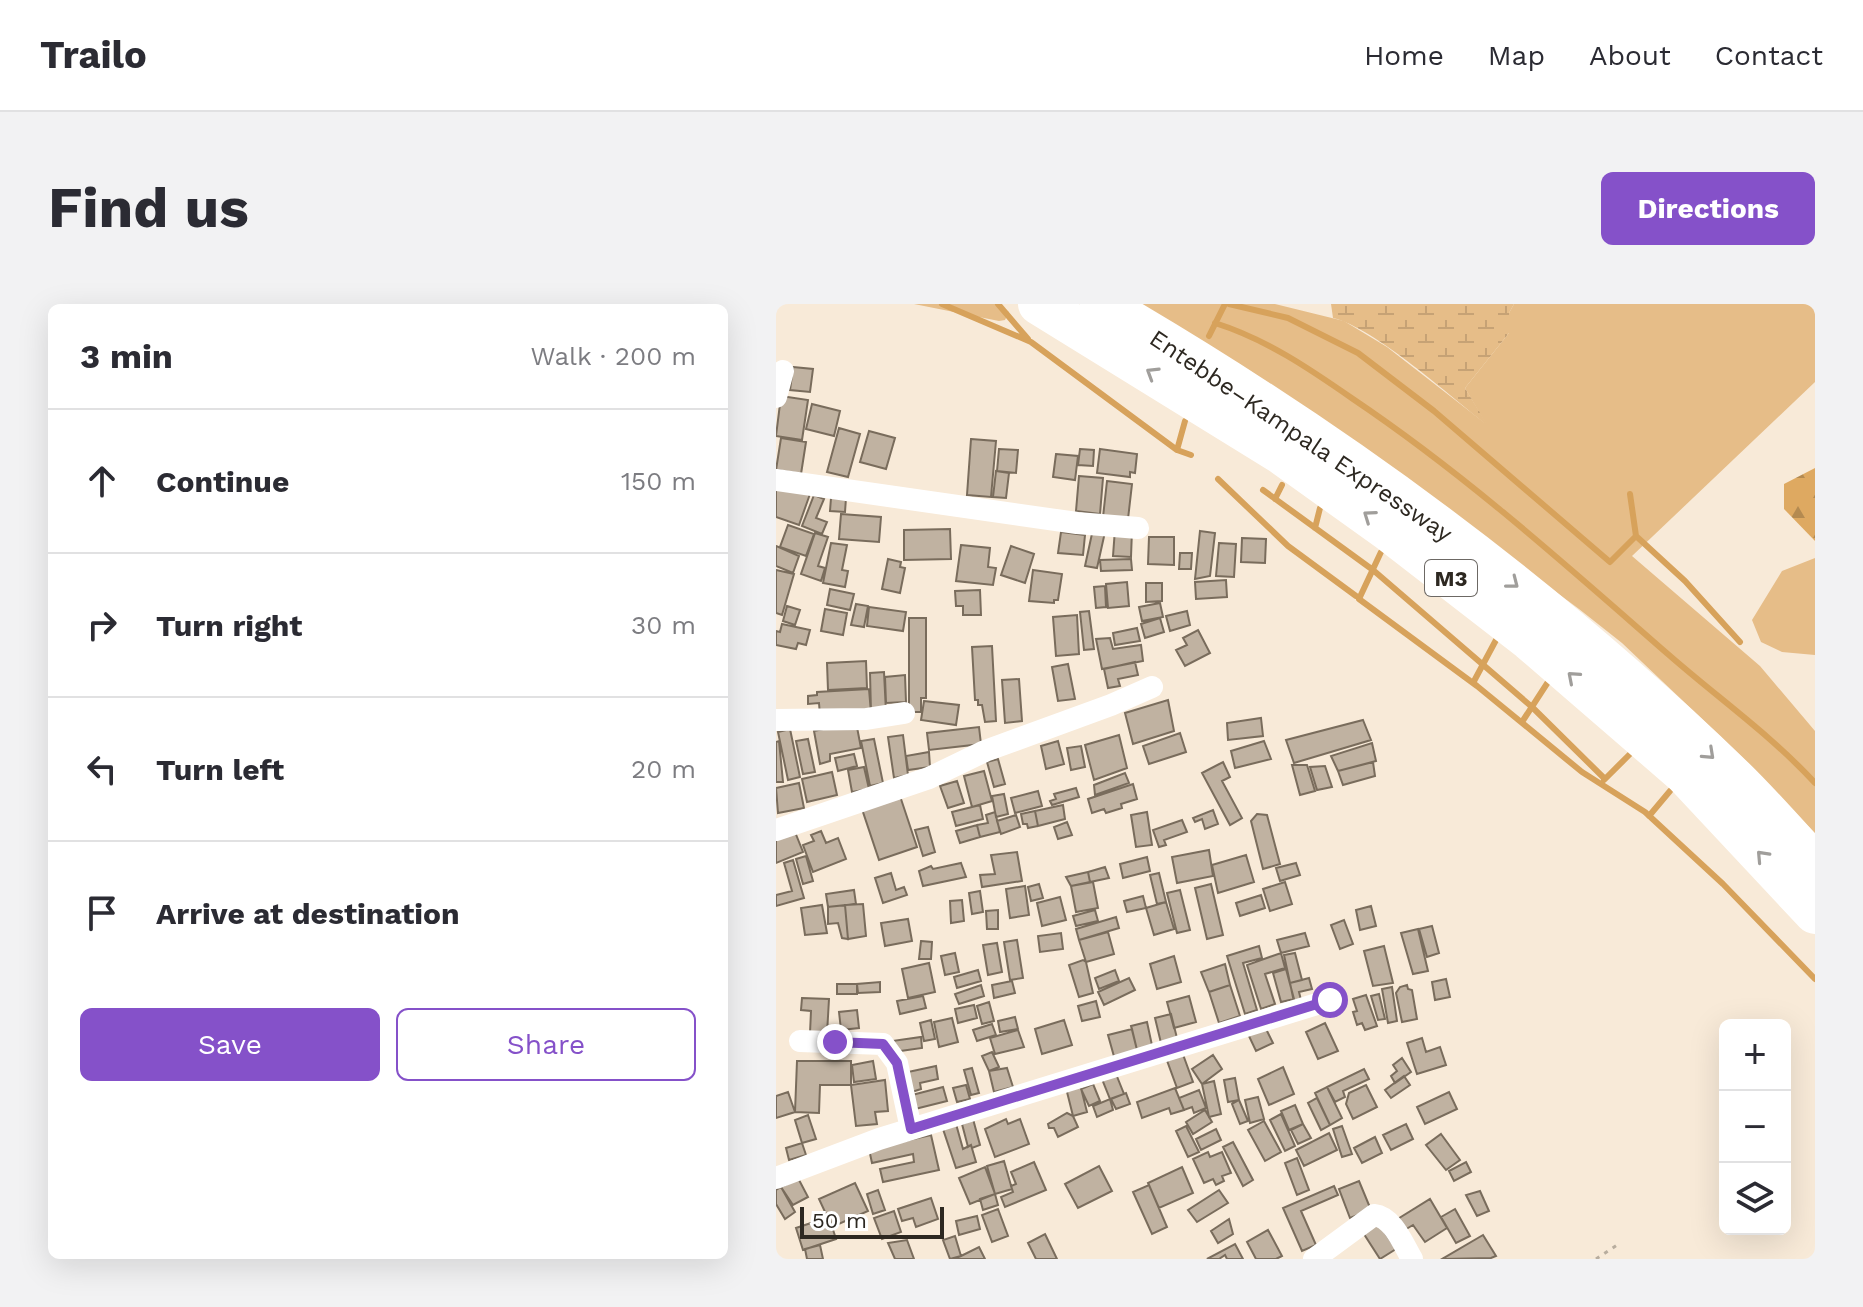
<!DOCTYPE html>
<meta charset="utf-8">
<style>
body{margin:0;font-family:"Work Sans",sans-serif;background:#f2f2f3;color:#2b2b33}
.controls{position:absolute;right:24px;bottom:24px;display:grid;overflow:hidden;border-radius:12px;box-shadow:0 8px 32px #0002}
.controls button{width:72px;height:72px;display:grid;place-items:center;padding:0;border:0;border-bottom:2px solid #e1e1e2;background:#fff;color:#2b2b33;font:40px sans-serif}
.scale{position:absolute;left:24px;bottom:20px;width:144px;box-sizing:border-box;padding-left:8px;border:4px solid #2d2821;border-top:0;font-size:22px;line-height:28px;white-space:nowrap;color:#2d2821;-webkit-text-stroke:6px #fff;paint-order:stroke}
.stop{position:absolute;width:24px;height:24px;margin:-18px;border:6px solid #8551c9;border-radius:50%;background:#fff}
.stop.end{background:#8551c9;border-color:#fff;box-shadow:0 2px 8px #0008}
.list{margin:0;padding:0;list-style:none}
h2{display:flex;justify-content:space-between;align-items:center;height:104px;margin:0;padding:0 32px;font-size:34px}
h2 small{font-size:26px;font-weight:400;color:#7c7c81}
.list li{display:grid;grid-template-columns:52px 1fr auto;gap:24px;align-items:center;box-sizing:border-box;height:144px;padding:0 32px;border-top:2px solid #e1e1e2}
.list b{display:block;font-size:30px;white-space:nowrap}
.list em{font-size:26px;font-style:normal;color:#7c7c81}
.actions{display:flex;gap:16px;padding:24px 32px}
.actions a{flex:1;padding:18px 0;border:2px solid #8551c9;border-radius:12px;text-align:center;font-size:28px;color:#8551c9}
.actions .main{background:#8551c9;color:#fff}
.icon{flex:none;width:44px;height:44px;fill:none;stroke:currentColor;stroke-width:2;stroke-linecap:round;stroke-linejoin:round}
.map{position:relative;flex:none;width:1039px;height:955px;overflow:hidden;border-radius:12px}
header{display:flex;align-items:center;gap:48px;box-sizing:border-box;height:112px;padding:0 40px;background:#fff;border-bottom:2px solid #e1e1e2}
header strong{font-size:38px}
nav{display:flex;gap:44px;margin-inline-start:auto;font-size:28px}
.intro{display:flex;align-items:center;justify-content:space-between;box-sizing:border-box;height:192px;padding:0 48px}
h1{margin:0;font-size:56px}
.button{padding:20px 36px;border-radius:12px;background:#8551c9;color:#fff;font-size:28px;font-weight:700}
main{display:flex;gap:48px;padding:0 48px}
aside{flex:1;background:#fff;border-radius:12px;box-shadow:0 8px 32px #0002}
.map>svg:first-child{display:block}
</style>
<header>
<strong>Trailo</strong>
<nav><a>Home</a><a>Map</a><a>About</a><a>Contact</a></nav>
</header>
<div class="intro"><h1>Find us</h1><a class="button">Directions</a></div>
<main>
<aside>
<h2>3 min<small>Walk · 200 m</small></h2>
<ul class="list">
<li><svg class="icon" aria-label="ahead" viewBox="0 0 24 24"><path d="M12 20V5M6 11l6-6 6 6"/></svg><div><b>Continue</b></div><em>150 m</em></li>
<li><svg class="icon" aria-label="right" viewBox="0 0 24 24"><path d="M7 20v-9h11M14 6l5 5-5 5"/></svg><div><b>Turn right</b></div><em>30 m</em></li>
<li><svg class="icon" aria-label="left" viewBox="0 0 24 24"><path d="M17 20v-9H6M10 6l-5 5 5 5"/></svg><div><b>Turn left</b></div><em>20 m</em></li>
<li><svg class="icon" aria-label="arrive" viewBox="0 0 24 24"><path d="M6 21V4h12l-3 4 3 4H6"/></svg><div><b>Arrive at destination</b></div></li>
</ul>
<div class="actions"><a class="main">Save</a><a>Share</a></div>
</aside>
<div class="map">
<svg width="1039" height="955" viewBox="0 0 1039 955">
<defs>
<pattern id="forest-firs" width="22" height="20" patternUnits="userSpaceOnUse" patternTransform="scale(2)"><rect width="22" height="20" fill="#dea961"/><path d="M5 1l3.5 6h-7zM16 11l3.5 6h-7z" fill="#b48a50"/></pattern>
<pattern id="wetland-marsh" width="20" height="14" patternUnits="userSpaceOnUse" patternTransform="scale(2)"><rect width="20" height="14" fill="#e6bd88"/><path d="M1 5h8M5 5V1M11 12h8M15 12V8" fill="none" stroke="#c6a275"/></pattern>
</defs>
<rect width="100%" height="100%" fill="#f8ead8"/>
<!-- grass -->
<path fill="#e6bd88" d="M138,0h83l12,8 -4,8 -6,1z
M361,0h138l69,17 43,26 99,77 -21,-36 44,-55v-20l5,-9h301v78l-183,174 128,110 55,65v102l-73,-76 -120,-114 -43,-34 -143,-105z
M1039,254v97l-33,-3 -21,-10 -9,-22 30,-49z"/>
<!-- forest -->
<path fill="url(#forest-firs)" d="M1039,164v73l-31,-32v-25z"/>
<!-- wetland -->
<path fill="url(#wetland-marsh)" d="M555,0h183l-5,9v20l-44,55 23,38c-37,-29 -113,-98 -155,-108z"/>
<g fill="none" stroke-linecap="round" stroke-linejoin="round">
<!-- stream -->
<path stroke="#d7a25b" stroke-width="6" d="M166,0l89,38 146,108 14,5
M222,0l30,35
M453,0l59,14 70,35 76,58 176,151 26,-26
M439,19c51,16 95,46 138,76 113,76 214,167 316,256 49,43 102,80 146,128
M433,32l16,-32
M401,146l8,-29
M442,175l70,67 68,50
M487,186l110,80 159,137 73,72
M854,190l6,42 49,45 55,61
M499,195l7,-14
M539,224l5,-20
M605,248l-22,47 118,87 105,86 63,40 78,72 92,95
M697,379l23,-43
M746,418l26,-40
M828,476l26,-26
M873,512l21,-25"/>
</g>
<!-- building -->
<path fill="#c0b2a1" stroke="#796c5c" stroke-width="2" d="M17,63l20,2 -3,23 -20,-2z
M5,92l27,4 -6,40 -26,-4z
M36,100l28,7 -6,25 -28,-7z
M63,124l21,6 -12,43 -21,-5z
M93,127l26,7 -9,31 -26,-7z
M5,134l25,4 -5,32 -25,-4z
M195,135l25,2 -5,56 -24,-2z
M223,145l19,1 -2,23 -19,-2z
M304,145l14,1 -1,16 -15,-1z
M324,145l37,5 -2,19 -5,-1v5l-33,-4z
M280,150l22,2 -3,24 -22,-3z
M220,167l13,2 -3,25 -13,-1z
M303,172l24,2 -3,36 -24,-3z
M331,177l25,3 -4,35 -25,-2z
M0,179l34,11 -11,31 -23,-8z
M38,191l10,4 -8,19 11,4 -5,12 -20,-8z
M55,194h15l-1,14 -15,-1z
M65,210l40,3 -2,25 -40,-3z
M12,221l26,9 -8,22 -26,-9z
M174,225l1,30 -47,1v-30z
M317,225l12,3 -8,36 -12,-2z
M339,225l17,1 -1,27 -18,-1z
M424,227l15,2 -5,43 -15,3z
M285,228l24,3 -2,20 -25,-2z
M39,229l13,4 -10,29 7,2 -4,13 -20,-7z
M373,233h25v28l-26,-1z
M466,234l24,1 -1,24 -24,-1z
M55,239l16,2 -5,25 6,1 -3,16 -22,-4z
M443,239l17,1 -2,33 -18,-1z
M185,241l29,3 -2,19 8,1 -3,17 -37,-4z
M0,242l23,10 -6,17 -17,-7z
M235,242l23,8 -9,29 -24,-8z
M404,249h12l-1,16h-12z
M112,255l13,3 -1,5 5,1 -5,25 -18,-4z
M355,255l1,11 -31,1 -1,-11z
M0,266l18,4 -12,41 -6,-2z
M257,266l29,4 -4,26h-4v3l-25,-2z
M450,276l1,17 -31,2 -1,-17z
M351,278l2,24 -21,2 -2,-24z
M370,279h16v18l-16,1z
M329,282l1,21 -10,1 -2,-21z
M54,285l24,5 -4,16 -23,-5z
M204,286l1,25h-18v-9h-7l-1,-15z
M384,299l3,14 -21,4 -3,-14z
M80,300l12,2 -4,21 -13,-2z
M11,302l13,4 -5,15 -12,-4z
M93,303l37,5 -3,19 -36,-5z
M49,305l22,4 -4,22 -22,-4z
M313,307l5,38 -10,1 -4,-38z
M411,307l3,14 -20,6 -4,-15z
M301,311l2,39 -23,2 -3,-39z
M133,314h17v80h-5v14h-12z
M384,314l4,14 -19,6 -4,-14z
M6,320l28,6 -4,15 -8,-2 -2,6 -20,-4v-14l4,1z
M361,324l3,13 -25,4 -2,-12z
M422,326l12,23 -25,13 -9,-16 11,-5 -4,-7z
M334,334l3,11 28,-4 2,16 -41,8 -6,-30z
M216,342l4,75 -11,1 -3,-17h-4v-5h-3l-3,-53z
M90,357l1,27 -39,2 -1,-27z
M359,358l3,13 -20,4 2,7 -12,2 -4,-19z
M292,360l7,35 -17,2 -6,-34z
M108,368l2,40h-15l-1,-39z
M129,371l1,27 -20,1 -1,-26z
M243,375l3,42 -17,2 -3,-43z
M93,385l2,24 -51,3 -1,-13 -11,1v-8l9,-1v-3z
M392,396l6,31 -41,13 -8,-31z
M148,397l35,4 -3,20 -35,-5z
M485,414l2,18 -35,4 -1,-17z
M587,416l8,20 -77,23 -8,-23z
M80,418l5,26 -31,6v7l-10,3 -6,-33z
M203,423l2,17 -52,6 -2,-17z
M14,425l10,48 -12,3 -10,-48z
M404,429l6,19 -37,12 -6,-18z
M127,431l5,40 -14,3 -6,-41z
M343,431l8,33 -33,12 -9,-35z
M32,435l7,33 -12,2 -7,-33z
M98,435l9,44 -13,3 -9,-45z
M3,437l4,41h-7v-40z
M282,437l6,23 -18,5 -5,-23z
M488,437l7,18 -36,9 -4,-17z
M596,439l4,18 -38,10 -7,-15z
M305,442l4,21 -14,3 -4,-22z
M153,448l1,15 -22,3 -2,-14z
M78,450l3,12 -19,5 -3,-13z
M222,455l7,25 -11,3 -7,-25z
M447,458l7,15 -8,4 20,37 -12,7 -28,-52z
M597,458l2,14 -32,9 -5,-14z
M516,461h15l8,26 -15,4z
M549,462l7,21 -15,3 -7,-23z
M88,463l5,22 -17,3 -4,-22z
M208,467l8,30 -20,6 -8,-31z
M56,468l5,23 -30,7 -5,-23z
M349,469l4,10 -34,12 -1,-10z
M181,477l7,22 -16,5 -8,-22z
M23,479l5,25 -26,5 -2,-25z
M357,480l4,15 -16,5 1,4 -16,5 -2,-4 -12,4 -4,-14z
M300,484l3,9 -27,8 -2,-4 6,-2 -2,-5z
M262,487l4,15 -27,7 -4,-15z
M228,490l4,20 -12,3 -4,-21z
M124,492l17,51 -38,13 -17,-51z
M204,501l3,14 -27,7 -4,-14z
M287,501l2,14 -27,7 -3,-15z
M437,506l5,14 -13,5 -3,-10 -7,3 -2,-4z
M259,507l3,15 -10,2 -1,-4h-4l-2,-10z
M219,508l5,20 -20,5 -3,-12 11,-2 -2,-8z
M371,508l5,33 -16,2 -5,-32z
M481,510l10,1 13,49 -17,5 -12,-48z
M240,511l4,12 -19,7 -4,-13z
M406,516l5,12 -23,8 2,5 -7,2 -6,-17z
M291,518l5,13 -14,4 -4,-12z
M201,521l3,12 -20,6 -4,-12z
M17,523l10,25 -27,11v-29z
M152,523l7,25 -12,4 -8,-26z
M45,527l5,12 12,-5 8,21 -33,13 -10,-27 11,-4 -3,-6z
M433,546l4,26 -36,7 -5,-26z
M241,548l5,29 -40,6 -2,-12 15,-1 -4,-19z
M470,551l8,27 -36,11 -6,-28z
M30,552l7,25 -10,3 -7,-25z
M371,553l3,14 -27,7 -3,-14z
M17,556l11,38 -28,8v-11l16,-4 -8,-28z
M185,559l5,14 -43,9 -4,-15 12,-5 2,3z
M520,559l4,12 -20,6 -4,-13z
M329,563l4,11 -19,4 -2,-10z
M312,568l2,10 -19,4 -5,-9z
M115,569l5,17 8,-3 3,8 -24,8 -8,-25z
M383,569l7,29 -9,2 -7,-29z
M317,578l5,26 -22,4 -5,-26z
M509,578l7,22 -22,7 -7,-22z
M263,580l4,14 -12,3 -3,-14z
M435,580l12,51 -16,4 -12,-51z
M249,582l4,29 -19,3 -4,-29z
M78,586l2,14 -28,3 -2,-13z
M404,586l10,40 -13,3 -10,-40z
M204,587l3,21 -11,2 -3,-21z
M485,591l4,13 -25,8 -4,-13z
M367,592l3,12 -19,4 -3,-11z
M284,593l6,23 -24,6 -5,-23z
M186,596l2,21 -13,2 -1,-22z
M390,598l8,27 -20,6 -8,-27z
M87,600l3,32 -18,3 -3,-34z
M46,601l5,28 -22,2 -4,-27z
M69,601l3,34 -6,-1 -4,-15 -10,1v-17z
M595,602l5,20 -16,4 -4,-20z
M222,606v19h-11l-1,-18z
M319,606l3,11 -22,5 -3,-10z
M340,613l3,11 -40,12 -3,-11z
M132,615l4,22 -27,5 -4,-23z
M568,616l9,24 -13,5 -9,-24z
M656,622l7,27 -12,4 -8,-28z
M642,625l10,42 -15,3 -12,-41z
M332,628l6,22 -28,8 -7,-22z
M285,629l2,16 -23,3 -2,-16z
M529,629l4,13 -28,7 -4,-13z
M241,636l6,38 -13,2 -6,-38z
M145,637l11,1 -1,17h-12z
M221,639l5,29 -14,3 -5,-30z
M483,642l3,12 -19,5 14,47 -12,4 -18,-58z
M608,642l9,37 -20,3 -9,-35z
M179,649l4,19 -14,3 -4,-19z
M505,649l4,15 -20,6 10,30 -14,5 -14,-44z
M519,649l7,27 -12,3 -6,-28z
M398,652l7,26 -24,7 -7,-25z
M307,656l3,2 7,31 -14,4 -10,-32z
M153,659l6,29 -27,6 -6,-29z
M449,660l5,21 -21,7 -8,-20z
M510,665l8,30 -13,3 -8,-29z
M202,666l3,11 -24,7 -3,-11z
M339,666l4,11 -20,8 -4,-11z
M353,674l6,12 -31,15 -6,-13z
M533,674l3,11 -13,3 2,8 -7,2 -4,-19z
M670,675l4,18 -15,3 -3,-18z
M236,677l3,12 -21,5 -2,-13z
M104,678v10l-22,1 -1,-9z
M61,680h20v10h-20z
M205,681l3,11 -25,8 -4,-10z
M454,681l10,31 -21,7 -10,-31z
M631,681l1,4 4,1 5,29 -15,3 -6,-29 4,-6z
M616,683l5,34 -9,2 -6,-34z
M603,690l6,25 -7,1 -7,-24z
M590,691l11,31 -12,4 -3,-7 -5,2 -4,-13 4,-1 -4,-12z
M147,692l3,12 -26,6 -3,-13z
M413,692l7,26 -22,6 -7,-26z
M26,694l27,1 -2,35 -17,-1 1,-22 -10,-1z
M320,697l4,16 -18,4 -4,-15z
M213,698l5,19 -12,3 -5,-18z
M198,701l3,13 -19,5 -3,-14z
M81,706l2,18 -18,2 -2,-18z
M395,710l6,24 -16,5 -6,-25z
M239,713l3,12 -18,3 -2,-11z
M176,714l6,24 -19,5 -5,-25z
M155,716l4,19 -11,2 -4,-18z
M288,716l8,25 -30,9 -7,-25z
M371,718l6,28 -15,4 -7,-28z
M549,719l13,28 -20,8 -12,-27z
M216,720l4,11 -19,6 -4,-11z
M489,723l8,16 -17,8 -8,-17z
M356,725l6,25 -23,6 -7,-25z
M242,726l6,17 -29,7 -5,-16z
M145,733l1,11 -29,4 -1,-11z
M646,734l4,14 14,-5 6,18 -29,9 -10,-31z
M405,745l12,33 -16,6 -12,-33z
M216,748l7,15 -10,4 -7,-15z
M437,751l9,14 -20,15 -10,-15z
M626,754l9,14 -16,11 -4,-7 6,-5 -4,-6z
M21,757h54v24h-31l-1,28 -24,-1z
M97,757l3,18 -22,3 -2,-17z
M160,762l2,13 -18,4 1,6 -9,3 -4,-20z
M507,763l11,27 -25,11 -11,-26z
M196,764l7,25 -8,2 -7,-25z
M231,764l6,19 -19,5 -5,-21z
M588,765l5,10 -26,12 2,6 -10,5 -8,-15z
M340,770l8,20 -14,5 -8,-20z
M628,772l6,9 -19,13 -6,-8z
M459,774l4,22 -11,2 -4,-22z
M109,776l3,31 -13,1 2,12 -21,2 -5,-41z
M438,777l7,33 -12,3 -7,-33z
M304,780l7,28 -14,4 -7,-28z
M317,780l7,17 -11,5 -8,-17z
M190,781l4,14 -13,3 -4,-14z
M590,781l11,22 -24,12 -7,-15 3,-11z
M167,783l4,14 -32,8 -3,-14z
M551,783l15,31 -12,7 -15,-32z
M399,784l9,22 -13,4 -2,-6 -27,10 -5,-16z
M423,786l7,18 -12,5 -2,-6 -8,3 -5,-12z
M12,788l7,20 -19,6v-22z
M673,788l8,17 -32,15 -8,-17z
M350,789l4,11 -14,5 -5,-10z
M482,793l6,22 -14,4 -5,-23z
M541,794l13,27 -9,5 -13,-27z
M334,795l3,11 -16,7 -4,-11z
M463,796l9,21 -8,3 -8,-20z
M519,801l8,19 -14,6 -8,-19z
M429,806l7,12 -19,12 -7,-12z
M291,809l6,3 5,11 -20,10 -4,-9h-5l-1,-4z
M505,810l14,32 -10,5 -15,-31z
M32,811l8,24 -14,4 -7,-23z
M197,815l7,26 -8,3 -1,-3 -3,2 -6,-23z
M230,815l2,5 12,-5 9,25 -34,13 -10,-28z
M488,817l17,31 -16,9 -17,-31z
M180,820l7,25 8,-4 5,17 -20,6 -13,-39z
M527,820l8,14 -13,6 -7,-14z
M630,820l7,15 -22,11 -8,-15z
M410,822l13,26 -11,5 -12,-26z
M566,822l10,28 -10,3 -9,-28z
M440,825l5,11 -20,10 -5,-11z
M553,829l8,17 -33,16 -8,-16z
M665,830l19,26 -14,10 -20,-25z
M155,831l8,35 -56,12 -3,-13 34,-7 -1,-8 -41,9 -3,-14z
M599,833l7,16 -20,10 -8,-15z
M457,838l20,38 -10,6 -20,-39z
M26,839l4,12 -17,5 -3,-12z
M432,848l2,5 12,-5 9,21 -9,3 2,5 -8,4 -3,-6 -9,4 -11,-24z
M521,854l12,32 -12,5 -12,-32z
M228,857l8,28 -17,5 -8,-28z
M258,858l12,28 -41,17 -4,-10 12,-5 -2,-6 5,-2 -5,-12z
M690,858l5,10 -17,9 -5,-10z
M323,862l13,25 -34,17 -13,-24z
M209,863l10,27 -25,10 -11,-26z
M406,863l11,26 -34,15 -11,-25z
M22,874l10,19 -15,8 -12,-18z
M583,877l12,29 -21,8 -11,-29z
M79,879l13,28 -36,16 -13,-28z
M373,881l18,42 -15,7 -19,-42z
M558,882l4,9 -37,16 15,34 -14,6 -19,-43z
M5,883l14,25 -10,7 -9,-15v-14z
M102,886l7,20 -12,4 -6,-20z
M443,886l9,13 -31,19 -9,-12z
M704,887l9,20 -12,5 -11,-21z
M219,890l3,11 -15,5 -3,-11z
M155,894l7,21 -22,8 -3,-9 -11,3 -4,-12z
M654,895l17,29 -22,14 -12,-17 -10,6 -7,-11z
M222,905l10,27 -16,6 -10,-27z
M679,905l15,27 -14,7 -15,-26z
M118,907l7,21 -19,7 -8,-21z
M201,912l3,13 -21,6 -3,-14z
M53,913l7,22 -33,11 -7,-22z
M453,915l4,15 -15,9 -7,-12z
M601,917l19,28 -16,10 -18,-28z
M492,926l14,26 -6,3h-20l-9,-17z
M269,930l12,25h-21l-8,-16z
M707,931l13,21 -5,2 -49,1z
M179,932l6,20 -11,3 -7,-19z
M131,936l7,19h-19l-7,-16z
M459,940l8,15h-16l-2,-4 -6,4h-12z
M44,941l3,14h-16l-2,-10z
M203,943l6,12h-32l8,-3z"/>
<g fill="none" stroke-linecap="round" stroke-linejoin="round">
<!-- path -->
<path stroke="#b8ad9e" stroke-width="3" stroke-dasharray="4 6" stroke-linecap="butt" d="M820,955l21,-14"/>
<!-- street -->
<path stroke="#fff" stroke-width="22" d="M0,93l7,-26
M0,176l301,43 61,5
M0,416l90,-1 38,-6
M0,526l153,-52 56,-27 126,-46 41,-18
M24,737l83,3 14,19 14,66
M0,874l103,-39 451,-139
M538,955l60,-44c19,2 29,29 38,44"/>
<!-- highway -->
<path stroke="#fff" stroke-width="42" d="M263,0l243,150 106,76 142,110 154,133 131,140
M325,0c228,132 442,289 631,472 29,28 56,59 83,89"/>
</g>
<!-- one-way arrows -->
<defs><path id="oneway-chevron" d="M-2-3.5L2.5 0L-2 3.5" fill="none" stroke-width="1.6" stroke-linecap="round" stroke-linejoin="round" transform="scale(2)"/></defs>
<g stroke="#a09e9b">
<use href="#oneway-chevron" transform="translate(376 69) rotate(-148)"/>
<use href="#oneway-chevron" transform="translate(593 212) rotate(-145)"/>
<use href="#oneway-chevron" transform="translate(737 279) rotate(38)"/>
<use href="#oneway-chevron" transform="translate(797 373) rotate(-139)"/>
<use href="#oneway-chevron" transform="translate(933 450) rotate(43)"/>
<use href="#oneway-chevron" transform="translate(986 552) rotate(-133)"/>
</g>
<g fill="none" stroke-linecap="round" stroke-linejoin="round">
<!-- route -->
<path stroke="#8551c9" stroke-width="10" d="M59,738l48,2 14,19 14,66 419,-129"/>
</g>
<g text-anchor="middle" stroke-width="6" stroke-linejoin="round" paint-order="stroke">
<!-- shield labels -->
<rect fill="#fff" stroke="#6c6864" stroke-width="2" x="649" y="256" width="52" height="36" rx="6"/>
<g font-size="22" font-weight="bold" fill="#2d2821">
<text x="675" y="282">M3</text>
</g>
<!-- street labels -->
<g font-size="24" fill="#2d2821" stroke="#fff">
<text transform="translate(525 132) rotate(34)" y="8">Entebbe–Kampala Expressway</text>
</g>
</g>
</svg>
<div class="controls">
<button>+</button>
<button>−</button>
<button><svg class="icon" aria-label="layers" viewBox="0 0 24 24"><path d="M12 4l9 5-9 5-9-5zM3 14l9 5 9-5"/></svg></button>
</div>
<div class="scale">50 m</div>
<div class="stop" style="left:554px;top:696px"></div>
<div class="stop end" style="left:59px;top:738px"></div>
</div>
</main>
